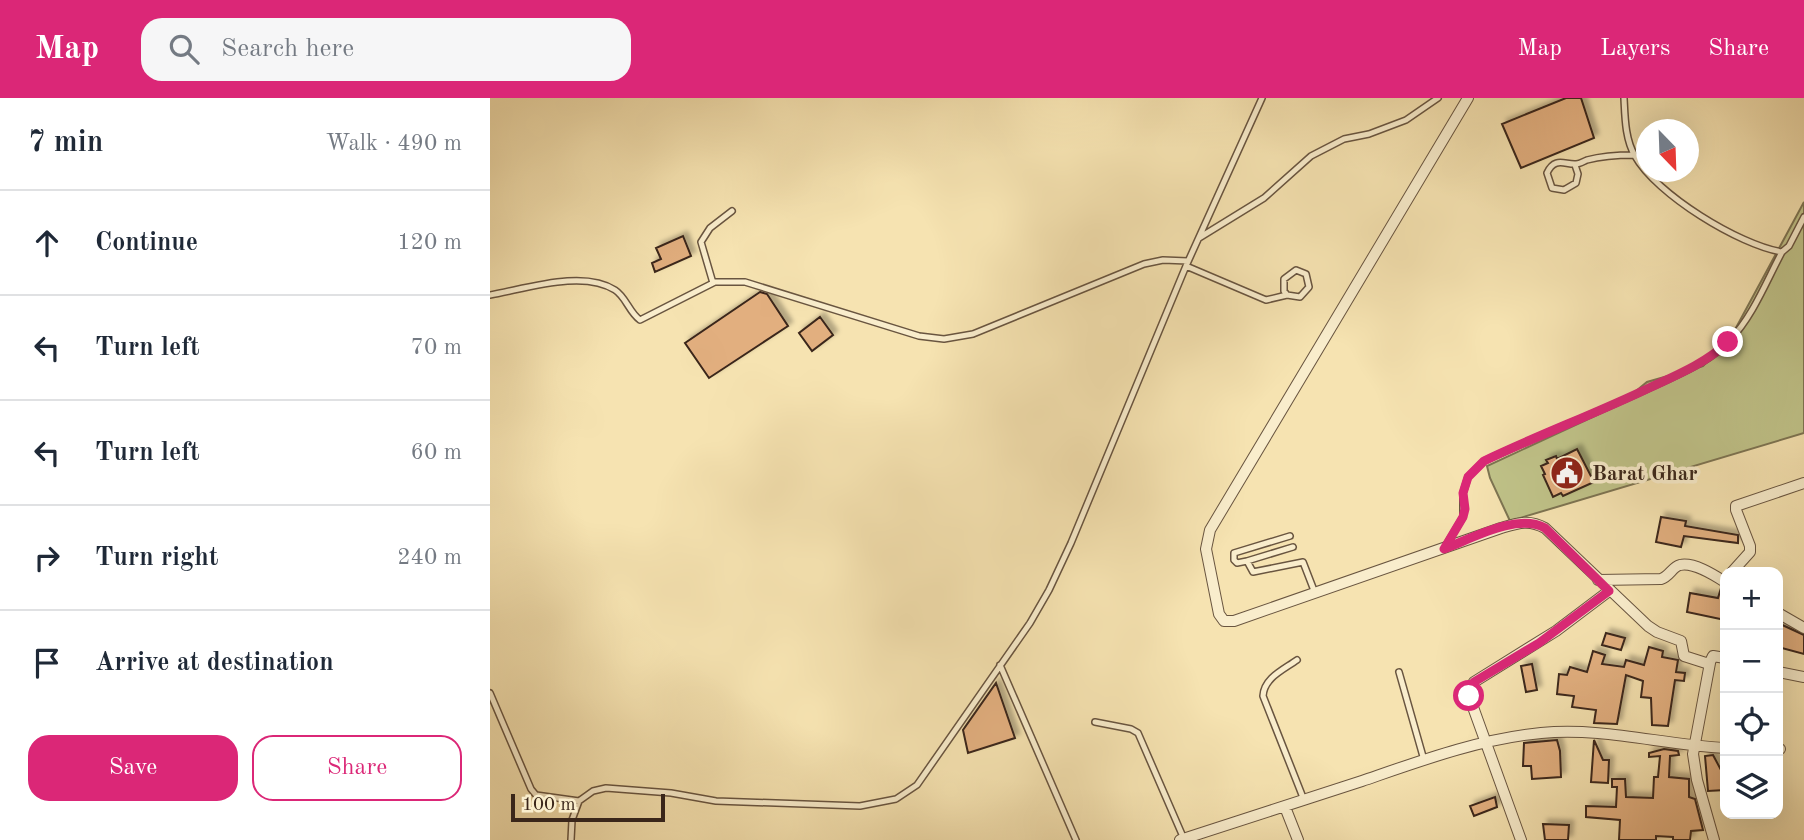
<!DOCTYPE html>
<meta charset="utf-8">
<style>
body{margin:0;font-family:"Old Standard TT",serif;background:#f6f6f7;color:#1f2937}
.controls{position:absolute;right:21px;bottom:21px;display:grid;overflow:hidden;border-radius:14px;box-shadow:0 7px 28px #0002}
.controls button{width:63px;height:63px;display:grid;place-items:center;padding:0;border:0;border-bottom:2px solid #e0e1e3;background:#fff;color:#1f2937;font:35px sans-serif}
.compass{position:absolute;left:1146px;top:21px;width:63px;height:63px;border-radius:50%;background:#fff;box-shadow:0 7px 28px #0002;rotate:157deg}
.scale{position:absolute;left:21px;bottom:18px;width:154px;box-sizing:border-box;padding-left:7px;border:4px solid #3a261a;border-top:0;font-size:19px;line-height:24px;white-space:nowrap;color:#3a261a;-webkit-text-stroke:5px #f9edcc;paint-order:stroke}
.stop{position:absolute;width:21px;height:21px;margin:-16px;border:5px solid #db2777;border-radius:50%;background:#fff}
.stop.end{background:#db2777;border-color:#fff;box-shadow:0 2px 7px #0008}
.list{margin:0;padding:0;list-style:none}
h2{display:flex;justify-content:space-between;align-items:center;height:91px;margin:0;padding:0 28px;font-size:30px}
h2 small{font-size:23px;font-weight:400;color:#747a83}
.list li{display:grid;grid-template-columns:46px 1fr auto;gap:21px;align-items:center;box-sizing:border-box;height:105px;padding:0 28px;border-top:2px solid #e0e1e3}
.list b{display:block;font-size:26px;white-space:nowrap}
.list em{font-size:23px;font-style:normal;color:#747a83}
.actions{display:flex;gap:14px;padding:21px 28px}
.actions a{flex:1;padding:16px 0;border:2px solid #db2777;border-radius:21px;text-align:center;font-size:24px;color:#db2777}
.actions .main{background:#db2777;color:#fff}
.icon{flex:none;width:38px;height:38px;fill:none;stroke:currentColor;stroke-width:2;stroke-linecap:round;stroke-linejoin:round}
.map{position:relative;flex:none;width:1314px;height:742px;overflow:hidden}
header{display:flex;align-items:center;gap:42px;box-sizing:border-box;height:98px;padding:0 35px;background:#db2777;color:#fff}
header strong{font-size:33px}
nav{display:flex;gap:38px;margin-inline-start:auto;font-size:24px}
.search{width:490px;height:63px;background:#f6f6f7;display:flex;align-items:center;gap:18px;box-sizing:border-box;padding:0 24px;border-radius:21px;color:#747a83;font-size:26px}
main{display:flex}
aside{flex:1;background:#fff}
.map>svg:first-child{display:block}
</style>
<header>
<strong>Map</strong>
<div class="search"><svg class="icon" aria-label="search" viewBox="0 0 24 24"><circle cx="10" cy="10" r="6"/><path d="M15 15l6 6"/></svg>Search here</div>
<nav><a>Map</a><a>Layers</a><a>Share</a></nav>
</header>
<main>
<aside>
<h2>7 min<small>Walk · 490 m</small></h2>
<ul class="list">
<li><svg class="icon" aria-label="ahead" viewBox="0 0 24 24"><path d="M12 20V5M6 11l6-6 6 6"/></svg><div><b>Continue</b></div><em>120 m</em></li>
<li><svg class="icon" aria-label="left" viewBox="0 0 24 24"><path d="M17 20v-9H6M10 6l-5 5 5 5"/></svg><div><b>Turn left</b></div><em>70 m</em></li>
<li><svg class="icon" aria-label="left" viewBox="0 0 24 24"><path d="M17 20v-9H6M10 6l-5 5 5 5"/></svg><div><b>Turn left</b></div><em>60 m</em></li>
<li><svg class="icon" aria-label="right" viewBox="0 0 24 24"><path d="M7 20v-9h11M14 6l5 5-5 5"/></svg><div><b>Turn right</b></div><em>240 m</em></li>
<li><svg class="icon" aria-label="arrive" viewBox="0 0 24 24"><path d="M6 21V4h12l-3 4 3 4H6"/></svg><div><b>Arrive at destination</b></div></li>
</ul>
<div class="actions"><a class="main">Save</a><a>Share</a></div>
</aside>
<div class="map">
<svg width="1314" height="742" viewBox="0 0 1314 742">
<defs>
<filter id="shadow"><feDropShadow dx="4.5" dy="-4.5" stdDeviation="2" flood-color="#0004"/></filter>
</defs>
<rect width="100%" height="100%" fill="#f6e3b1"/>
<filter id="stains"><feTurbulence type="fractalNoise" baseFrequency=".00286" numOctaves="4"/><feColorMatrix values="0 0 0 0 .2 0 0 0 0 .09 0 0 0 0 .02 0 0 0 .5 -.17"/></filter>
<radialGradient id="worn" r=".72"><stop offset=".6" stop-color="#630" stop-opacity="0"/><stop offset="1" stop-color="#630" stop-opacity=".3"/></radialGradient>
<!-- green -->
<path fill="#c0c389" stroke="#7d7452" stroke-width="2" d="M1314,104v231l-294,88 -20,-43 -3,-12 132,-61 28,-23 56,-16 28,-29z"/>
<!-- building -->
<path fill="#e2af7f" stroke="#3a261a" stroke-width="2" filter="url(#shadow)" d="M1076,0h15l13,40 -73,30 -19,-44z
M193,138l8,20 -36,16 -3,-9 9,-4 -5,-11z
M270,194l7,2 21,32 -79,52 -24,-35z
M330,219l13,18 -21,16 -13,-18z
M1087,351l17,33 -31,14 -2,-3 -8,4 -10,-22 2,-1 -4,-8 7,-3 -2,-3 10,-4 1,3z
M1171,419l25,4 -1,5 53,9v8l-54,-7 -3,11 -25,-5z
M1231,490l4,1v31l-38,-8 3,-19 28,5z
M1288,525l26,12v19l-26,-7z
M1116,535l19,5 -4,12 -19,-5z
M1159,549l14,4 -1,6 16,3 -2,12 9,1 -1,8 -9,-1 -7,46 -16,-1 -1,-27 -10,-1 2,-16 -17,-6 -9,49 -23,-1 2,-13 -24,-3 2,-11 -17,-2 2,-20 8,1 3,-8 17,5 6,-21 12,4 -3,9 22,3 2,-7 18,5z
M1042,566l5,26 -11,2 -5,-26z
M506,585l19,55 -47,15 -5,-23z
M1067,642l3,11 1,26 -29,2 -1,-13h-8l1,-23z
M1104,642l9,20h6l-1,23 -17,-1z
M1174,651l14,2 1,4 -9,1 -1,21 20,2v18l6,2 8,31 -12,1 -1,9h-17v-3l-17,-1v4h-37l1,-20 -34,-3v-11l30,1 1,-20h-5v-8h13l1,18 27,1 1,-21h4l2,-21 -11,1v-4z
M1223,657l8,15 4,-9v29l-17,1 -3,-35z
M1005,699l2,10 -23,9 -4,-10z
M1053,726l26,1 -1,15h-23z"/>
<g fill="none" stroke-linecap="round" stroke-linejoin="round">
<defs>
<path id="lane" d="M1134,0c1,19 1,41 11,58 21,38 104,89 147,96
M1085,67l3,9 -2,9 -12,7 -12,-2 -5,-15c8,-17 18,-8 29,-9 4,0 8,-3 11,-4 15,-4 32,-5 47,-5
M709,140l65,-40 47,-42 33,-17 25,-5 37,-14 32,-22
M696,168l80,34 21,-5 13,2 9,-10 -3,-13 -10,-4 -12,9v12l3,4
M223,185l-12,-41 9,-14 22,-17
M0,197c35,-6 93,-26 125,-5 11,7 14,22 25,30l75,-38h30l174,54 25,3 29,-5 171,-70 19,-4 25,1
M800,438l-56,17v7l3,3 10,-2 6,11 50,-10 12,31
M955,449l18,-30v-24l5,-16 16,-16c55,-26 113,-48 168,-74 27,-13 57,-24 78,-47 23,-24 36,-58 52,-88l7,-6 15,-29
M757,463l46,-14
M807,562c-14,10 -33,18 -34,36l41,104
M510,567l76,175
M909,574l25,88
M0,595l41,96 5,6 43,6
M605,624l36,7 7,4 46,106
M81,742l1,-20 7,-19 14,-10 13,-3 65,5 45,8 144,5 36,-7 21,-14 113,-162 19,-33 22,-47 115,-277 76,-168"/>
<path id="street" d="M978,0l-258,432 -4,19 13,65 5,7h10l267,-93c17,-5 28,-9 44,0l103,98 9,6 24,9 3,15 25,8 4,-8 12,2
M1242,474l18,-20v-6l-14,-36v-4l68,-23
M1108,482l63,-1c9,-3 11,-12 19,-14 14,-3 34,10 45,17
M1288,515l26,15
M1220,565l-17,91 4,26 17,60
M1288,574l26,5
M1288,651h2
M795,709l13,33
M690,742c61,-20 121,-39 182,-59 58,-20 117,-42 179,-48 63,-6 122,12 184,15
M1031,742l-52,-144 1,-8 4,-6 82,-51 53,-40"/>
</defs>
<!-- lane casing -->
<use href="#lane" stroke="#695540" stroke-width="8"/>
<!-- street casing -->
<use href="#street" stroke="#695540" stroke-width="12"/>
<!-- lane -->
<use href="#lane" stroke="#f9edcc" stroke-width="5"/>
<!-- street -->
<use href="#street" stroke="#f9edcc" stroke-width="10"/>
</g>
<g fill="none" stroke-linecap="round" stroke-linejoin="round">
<!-- route -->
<path stroke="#db2777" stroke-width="9" d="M979,598l1,-8 4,-6 65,-39 70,-52 -64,-63c-28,-15 -72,10 -101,21l19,-32 2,-8 -2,-16 5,-16 16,-16c54,-26 111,-47 165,-73 28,-13 57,-25 79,-46"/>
</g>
<!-- icons -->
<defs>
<symbol id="civic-disc" viewBox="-11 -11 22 22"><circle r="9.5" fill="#8f2418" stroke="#f9edcc"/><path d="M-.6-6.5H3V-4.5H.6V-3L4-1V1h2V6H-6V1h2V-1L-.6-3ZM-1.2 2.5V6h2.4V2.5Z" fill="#fff"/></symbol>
</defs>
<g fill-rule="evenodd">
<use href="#civic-disc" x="1058" y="356" width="38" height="38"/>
</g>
<g text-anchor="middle" stroke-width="7" stroke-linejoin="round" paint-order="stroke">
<!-- poi labels -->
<g font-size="21" font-weight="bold" fill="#3a261a" stroke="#f9edcc" text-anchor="start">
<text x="1102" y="382">Barat Ghar</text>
</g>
</g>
<rect width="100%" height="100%" filter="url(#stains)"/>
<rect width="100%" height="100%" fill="url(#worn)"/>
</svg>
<div class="controls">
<button>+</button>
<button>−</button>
<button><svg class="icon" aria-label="locate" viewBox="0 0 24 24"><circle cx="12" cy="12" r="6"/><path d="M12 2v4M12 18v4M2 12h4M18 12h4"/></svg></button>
<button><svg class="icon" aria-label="layers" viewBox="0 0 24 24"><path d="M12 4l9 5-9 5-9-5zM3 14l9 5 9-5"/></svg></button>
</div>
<svg class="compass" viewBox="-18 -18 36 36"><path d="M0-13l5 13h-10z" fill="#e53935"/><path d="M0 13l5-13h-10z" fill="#747a83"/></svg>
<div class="scale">100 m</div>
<div class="stop" style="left:979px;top:598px"></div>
<div class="stop end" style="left:1238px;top:244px"></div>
</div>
</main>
